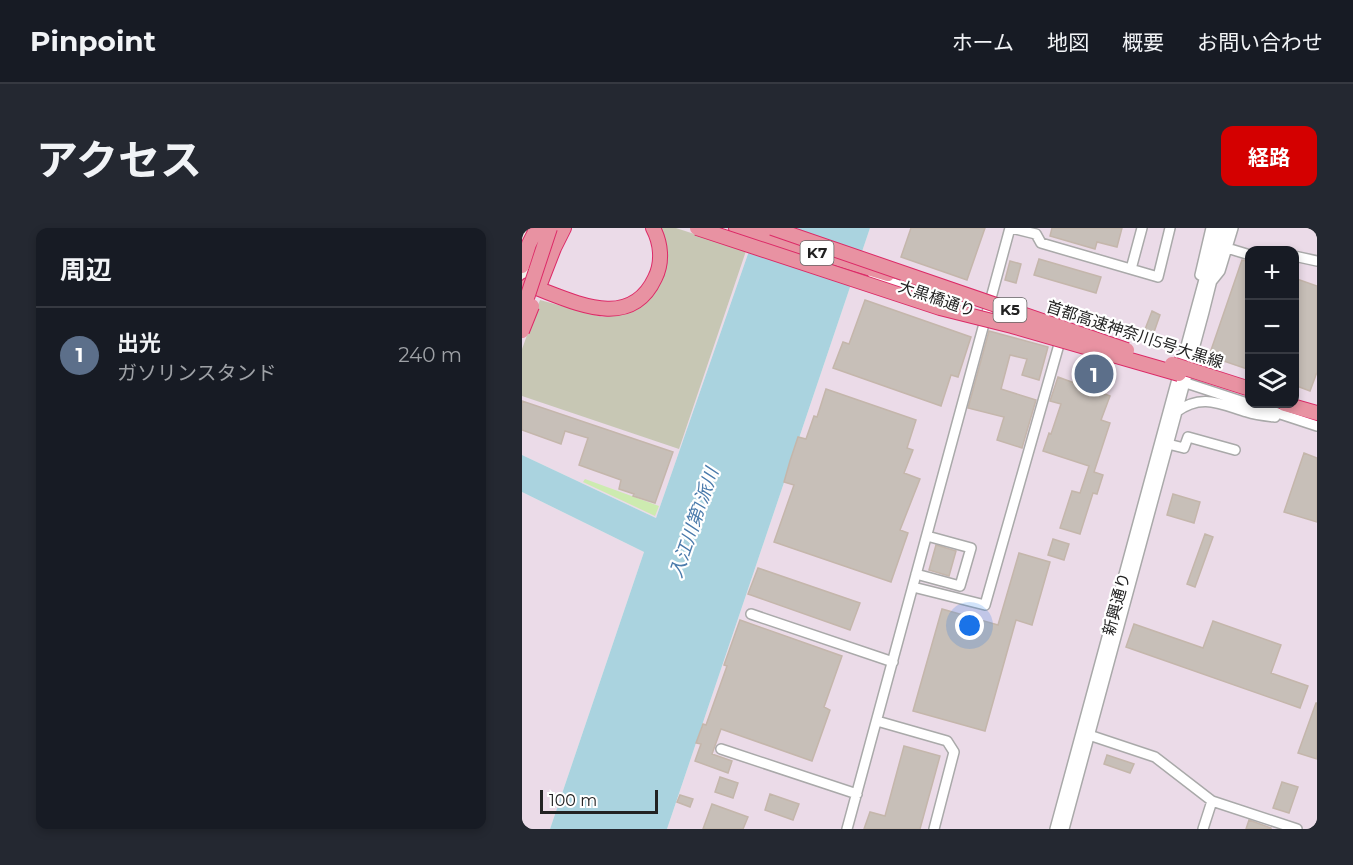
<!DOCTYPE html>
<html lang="ja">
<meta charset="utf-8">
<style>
body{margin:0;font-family:Montserrat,"Noto Sans JP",sans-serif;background:#242831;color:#f1f3f6}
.controls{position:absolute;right:18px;top:18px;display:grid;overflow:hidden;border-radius:12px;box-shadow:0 3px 9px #0003}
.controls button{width:54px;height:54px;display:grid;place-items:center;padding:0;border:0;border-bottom:2px solid #363941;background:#171b24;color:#f1f3f6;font:30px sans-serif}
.scale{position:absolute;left:18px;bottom:15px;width:118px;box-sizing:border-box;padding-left:6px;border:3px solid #222;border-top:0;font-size:16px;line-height:21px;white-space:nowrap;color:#222;-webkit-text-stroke:4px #fff;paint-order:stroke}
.you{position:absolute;left:448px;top:398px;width:21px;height:21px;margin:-15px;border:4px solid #fff;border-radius:50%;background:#1a73e8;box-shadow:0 0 0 9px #1a73e833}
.badge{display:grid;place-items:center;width:39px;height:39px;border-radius:50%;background:#d40000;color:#fff;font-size:20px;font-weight:700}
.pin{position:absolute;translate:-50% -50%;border:3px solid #fff;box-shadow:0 2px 6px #0006}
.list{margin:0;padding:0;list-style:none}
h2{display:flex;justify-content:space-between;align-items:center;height:78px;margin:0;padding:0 24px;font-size:26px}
h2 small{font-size:20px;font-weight:400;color:#9ea1a6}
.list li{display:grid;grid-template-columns:39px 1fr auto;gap:18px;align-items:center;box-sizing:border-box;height:96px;padding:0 24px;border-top:2px solid #363941}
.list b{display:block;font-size:22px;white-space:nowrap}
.list p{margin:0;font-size:20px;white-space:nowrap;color:#9ea1a6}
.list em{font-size:20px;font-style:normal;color:#9ea1a6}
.icon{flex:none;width:33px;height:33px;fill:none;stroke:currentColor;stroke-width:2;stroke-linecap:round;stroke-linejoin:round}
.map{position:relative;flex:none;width:795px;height:601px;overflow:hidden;border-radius:12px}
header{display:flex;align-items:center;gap:36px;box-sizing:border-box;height:84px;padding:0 30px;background:#171b24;border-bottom:2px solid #363941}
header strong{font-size:28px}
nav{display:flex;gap:33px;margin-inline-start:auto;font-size:21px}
.intro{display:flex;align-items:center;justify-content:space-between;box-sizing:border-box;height:144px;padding:0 36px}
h1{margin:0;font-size:42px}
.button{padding:15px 27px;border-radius:12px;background:#d40000;color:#fff;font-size:21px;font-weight:700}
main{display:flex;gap:36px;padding:0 36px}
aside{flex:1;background:#171b24;border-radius:12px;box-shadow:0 3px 9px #0003}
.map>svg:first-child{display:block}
</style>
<header>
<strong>Pinpoint</strong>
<nav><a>ホーム</a><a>地図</a><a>概要</a><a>お問い合わせ</a></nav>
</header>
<div class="intro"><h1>アクセス</h1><a class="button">経路</a></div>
<main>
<aside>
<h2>周辺<small></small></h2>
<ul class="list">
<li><span class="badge" style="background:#5c6f8a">1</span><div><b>出光</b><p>ガソリンスタンド</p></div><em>240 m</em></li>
</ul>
</aside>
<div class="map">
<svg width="795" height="601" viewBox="0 0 795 601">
<rect width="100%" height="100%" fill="#f2efe9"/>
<!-- industrial -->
<path fill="#ebdbe8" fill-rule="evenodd" d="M37,0h198l-101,290 -134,-63v-120z
M348,0h447v601h-650zM728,22h44v154h-44z
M0,264l122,60 -94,277h-28z"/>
<!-- construction -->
<path fill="#c7c7b4" d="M136,0h18l70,23 -67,198 -157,-53v-47l18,-49 62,17 19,-4 27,-16z"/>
<!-- grass -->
<path fill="#cdebb0" d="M63,251l74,27 -4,10 -72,-34z"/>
<!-- water -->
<path fill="#aad3df" d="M235,0h113l-203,601h-117l94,-277 -122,-60v-37l134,63z"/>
<!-- building -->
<path fill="#c7bfb8" stroke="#c4b6ab" stroke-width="1.5" d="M389,0h74l-18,52 -66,-23z
M530,0h70l-5,19 -20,-5 -2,7 -45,-13z
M517,31l62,18 -5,16 -62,-18z
M720,32l8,2v108l-41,-14z
M488,33l11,3 -5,19 -11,-3z
M772,50l23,8v86l-7,19 -16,-6z
M343,72l106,37 -13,40 -7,-2 -10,31 -108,-38 10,-26 6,2z
M630,83l8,4 -7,20 -9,-3z
M467,103l59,16 -9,33 -17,-5 5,-16 -17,-4 -9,34 35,11 -14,48 -25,-8 7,-23 -36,-9z
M536,149l52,19 -9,24 9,3 -16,49 9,3 -6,19 -4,-1 -13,41 -20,-6 12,-37 8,2 9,-27 -46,-15 6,-18 2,1 10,-30 -11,-3z
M304,161l90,31 -9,28 6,2 -9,23 16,6 -20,51 8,3 -17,49 -117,-40 20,-57 -10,-3 6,-21 8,-24 8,2 8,-23 3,1z
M0,173l151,51 -18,51 -22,-7 1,-2 -15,-5 2,-9 -42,-15 9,-27 -23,-7 -4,13 -39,-14z
M782,225l13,5v64l-33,-10z
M651,266l27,8 -6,21 -27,-8z
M683,306l8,3 -18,50 -8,-3z
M531,311l16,5 -5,16 -16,-5z
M414,317l20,6 -7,25 -20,-6z
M497,325l31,9 -18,63 -16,-5 -31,111 -72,-20 29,-102 56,16z
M236,340l102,35 -10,27 -102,-36z
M218,392l102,36 -18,51 6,3 -18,51 -91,-32 -9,25 20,7 -4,12 -33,-12 6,-17 -5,-1 7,-19 3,1 21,-59 -3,-1z
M691,393l68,24 -10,28 37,13 -8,22 -174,-61 8,-23 69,24z
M794,475h1v56l-19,-6z
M382,518l36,10 -20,73h-56l6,-17 15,4z
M585,527l27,9 -4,9 -26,-9z
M198,549l18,6 -5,15 -18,-6z
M760,554l16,5 -9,26 -16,-5z
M248,566l29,10 -6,16 -28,-10z
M158,567l13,4 -3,8 -13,-5z
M190,576l36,13 -5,12h-40z
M727,592l22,8v1h-25z"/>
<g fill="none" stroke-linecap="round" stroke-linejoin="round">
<defs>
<path id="minor" d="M489,0l25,6 5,9 117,34 12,-49
M705,20l23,7
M772,28l23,5
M609,41l11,-41
M678,47l11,-47
M351,48l95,33
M690,53l8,-10 13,-43
M658,153l137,45
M654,184c26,-19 44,-8 71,0 9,3 19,4 28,5
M646,216l16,4 4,-11 47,13
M394,346l44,12 11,-38 -44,-12
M391,359l72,18 75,-264
M229,386l142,48
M355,493l70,20 7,11 -20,77
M564,506l69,23 57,44 85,28
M199,521l136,45
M325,601l163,-601
M533,601l163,-601
M542,601l140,-517 21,-84
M681,601l9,-28"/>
<path id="highway" d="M214,0l152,46
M236,0l24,8
M18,56l14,-36 10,-20
M6,57c41,14 101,49 127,-7 8,-16 6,-35 -2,-50
M763,176l32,9"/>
</defs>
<!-- minor casing -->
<use href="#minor" stroke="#a9a9a9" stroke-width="12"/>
<!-- highway casing -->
<use href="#highway" stroke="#dc2a67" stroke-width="16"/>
<!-- minor -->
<use href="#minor" stroke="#fff" stroke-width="9"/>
<!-- highway -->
<use href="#highway" stroke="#e892a2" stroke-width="14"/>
<defs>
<path id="highway-bridge" d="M175,0l243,80 72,18 167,48
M250,0l355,122
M0,38l7,-22 8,-16
M0,85l28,-85
M0,103l10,-25
M650,136l78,25"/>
</defs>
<!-- highway-bridge casing -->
<use href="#highway-bridge" stroke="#dc2a67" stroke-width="16" stroke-linecap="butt"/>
<!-- highway-bridge -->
<use href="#highway-bridge" stroke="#e892a2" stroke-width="14"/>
</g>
<g text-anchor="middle" stroke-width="4.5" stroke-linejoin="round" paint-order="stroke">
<!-- shield labels -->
<g fill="#fff" stroke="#646464" stroke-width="1.5">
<rect x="278.5" y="13" width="33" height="24" rx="4.5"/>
<rect x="471.5" y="70" width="33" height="24" rx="4.5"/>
</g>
<g font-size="15" font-weight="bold" fill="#222">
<text x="295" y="30">K7</text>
<text x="488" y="87">K5</text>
</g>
<!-- street labels -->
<g font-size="16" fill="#222" stroke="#fff">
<text transform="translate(415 70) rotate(19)" y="6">大黒橋通り</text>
<text transform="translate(613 106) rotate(18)" y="6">首都高速神奈川5号大黒線</text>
<text transform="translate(594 376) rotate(-75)" y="6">新興通り</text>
</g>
<!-- water labels -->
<g font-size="18" font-style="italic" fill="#4a7aab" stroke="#fff">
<text transform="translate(172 295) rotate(-71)" y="6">入江川第1派川</text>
</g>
</g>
</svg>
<div class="controls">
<button>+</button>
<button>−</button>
<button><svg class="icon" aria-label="layers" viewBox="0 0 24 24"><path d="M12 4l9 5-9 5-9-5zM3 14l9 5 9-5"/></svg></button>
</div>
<div class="scale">100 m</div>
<div class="you"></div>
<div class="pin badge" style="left:572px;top:146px;background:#5c6f8a">1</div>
</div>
</main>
